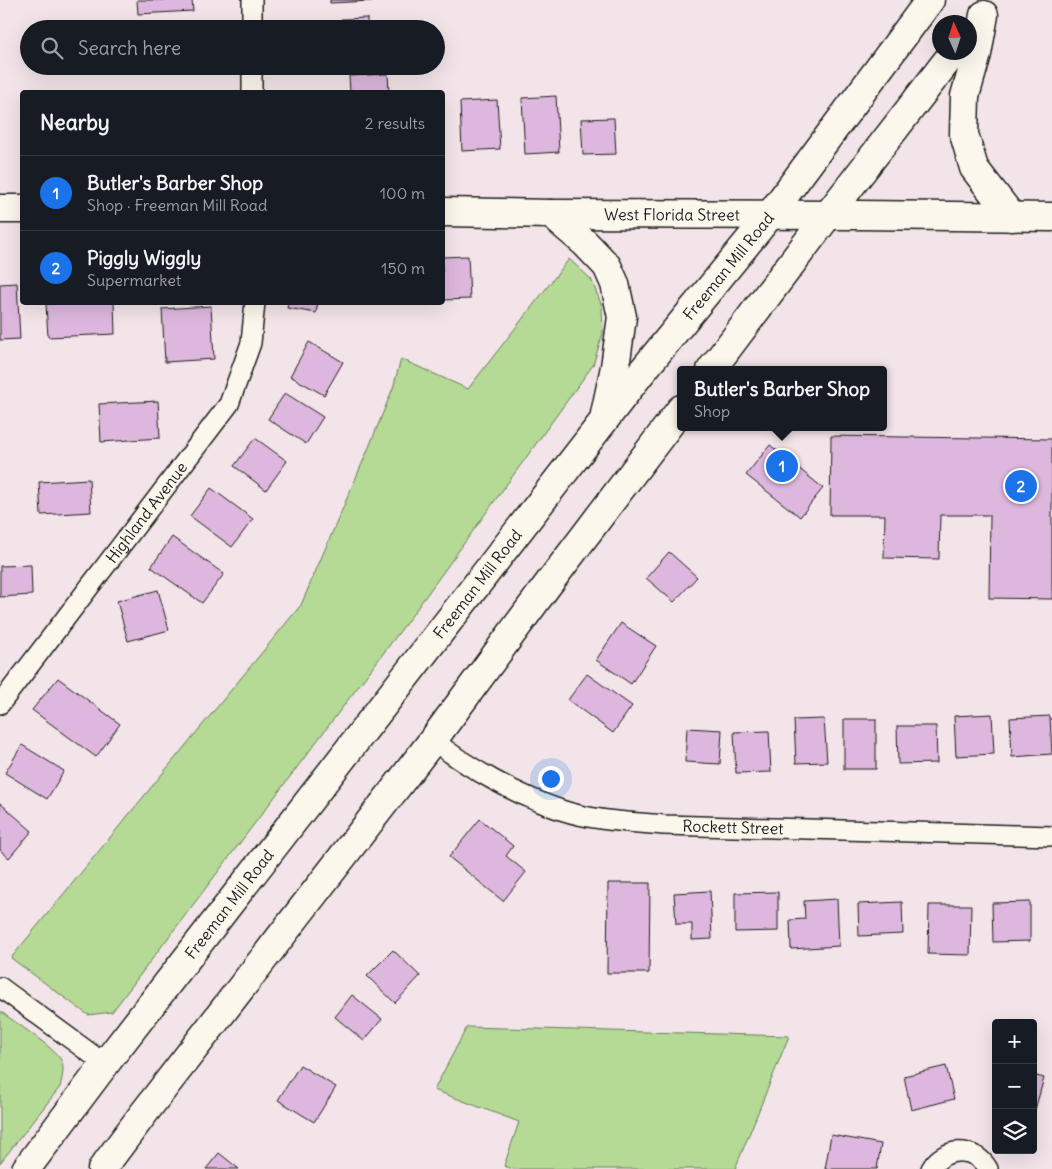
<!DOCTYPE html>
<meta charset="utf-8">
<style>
body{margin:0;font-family:Delius,sans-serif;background:#242831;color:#f1f3f6}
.controls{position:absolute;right:15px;bottom:15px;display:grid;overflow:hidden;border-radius:5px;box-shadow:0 5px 20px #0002}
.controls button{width:45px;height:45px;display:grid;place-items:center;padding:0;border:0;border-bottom:1px solid #363941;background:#171b24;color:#f1f3f6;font:25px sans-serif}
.compass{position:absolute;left:932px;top:15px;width:45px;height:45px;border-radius:50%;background:#171b24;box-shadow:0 5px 20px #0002;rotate:357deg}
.you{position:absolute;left:550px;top:778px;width:18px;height:18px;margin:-12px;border:4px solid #fff;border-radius:50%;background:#1a73e8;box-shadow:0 0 0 8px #1a73e833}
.badge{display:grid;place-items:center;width:32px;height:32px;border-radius:50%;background:#1a73e8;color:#fff;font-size:16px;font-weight:700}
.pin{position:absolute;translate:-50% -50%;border:2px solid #fff;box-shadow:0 1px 5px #0006}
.popup{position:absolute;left:677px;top:366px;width:210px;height:65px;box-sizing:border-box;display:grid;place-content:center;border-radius:5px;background:#171b24;filter:drop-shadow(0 1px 4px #0005);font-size:16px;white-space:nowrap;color:#9ea1a6}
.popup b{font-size:19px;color:#f1f3f6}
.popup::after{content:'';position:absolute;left:50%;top:100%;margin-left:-10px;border:10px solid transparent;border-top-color:#171b24}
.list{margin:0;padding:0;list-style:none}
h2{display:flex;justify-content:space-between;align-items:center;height:65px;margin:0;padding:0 20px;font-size:21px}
h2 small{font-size:16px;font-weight:400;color:#9ea1a6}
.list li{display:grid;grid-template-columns:32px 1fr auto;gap:15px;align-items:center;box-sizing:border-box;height:75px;padding:0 20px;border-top:1px solid #363941}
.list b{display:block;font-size:19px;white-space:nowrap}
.list p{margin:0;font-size:16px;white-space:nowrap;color:#9ea1a6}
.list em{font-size:16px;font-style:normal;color:#9ea1a6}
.icon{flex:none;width:28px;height:28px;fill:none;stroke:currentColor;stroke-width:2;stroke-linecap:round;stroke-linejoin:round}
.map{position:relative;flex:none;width:1052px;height:1169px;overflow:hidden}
.search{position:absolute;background:#171b24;box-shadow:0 5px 20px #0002;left:20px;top:20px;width:425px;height:55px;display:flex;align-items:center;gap:12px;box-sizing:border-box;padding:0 18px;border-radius:28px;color:#9ea1a6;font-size:19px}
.panel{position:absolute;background:#171b24;box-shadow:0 5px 20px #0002;left:20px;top:90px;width:425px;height:215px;border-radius:5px}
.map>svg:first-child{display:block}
</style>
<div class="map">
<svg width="1052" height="1169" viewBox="0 0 1052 1169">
<rect width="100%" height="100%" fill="#f2e4e8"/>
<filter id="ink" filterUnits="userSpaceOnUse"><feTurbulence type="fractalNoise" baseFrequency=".02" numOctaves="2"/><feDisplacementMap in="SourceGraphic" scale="10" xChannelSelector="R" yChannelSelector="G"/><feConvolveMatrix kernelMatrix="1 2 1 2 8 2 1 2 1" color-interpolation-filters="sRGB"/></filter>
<g filter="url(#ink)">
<!-- green -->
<path fill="#b4da95" stroke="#687b58" d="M569,259l22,20 11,27 1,27 -10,32 -183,253 -298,394 -24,3 -77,-57 290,-353 66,-153 26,-64 8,-29 67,30z
M0,1011c13,10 54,36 61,49 4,8 1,18 -1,27l-60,76z
M467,1027l322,9 -54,133h-222l-9,-3 15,-44 -85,-32z"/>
<!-- building -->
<path fill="#deb7de" stroke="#1c1c1c" d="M137,0h55l1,11 -55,3z
M330,0h42v1l-42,2z
M367,18v11h-25l-1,-10z
M388,74l1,18h-39l-1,-16z
M556,96l3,56 -34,2 -3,-56z
M497,100l3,49 -38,2 -2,-49z
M614,118l2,36 -33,1 -2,-36z
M468,256l2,43 -28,1v-43z
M17,283l3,56 -20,1v-56z
M78,302h36l1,32 -67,3 -2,-33z
M288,302h30l-2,11 -29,-5z
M211,306l3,53 -49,3 -3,-53z
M309,342l34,20 -19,33 -34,-19z
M285,393l38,24 -17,27 -38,-25z
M158,401l2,37 -59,4 -2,-38z
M831,436l221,3v160l-63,-1 1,-83h-50l-1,44 -55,-1 1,-43h-55z
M255,438l32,23 -21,29 -32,-24z
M770,445l53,43 -23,29 -54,-42z
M89,479l2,33 -50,3 -2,-33z
M211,488l42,31 -21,28 -42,-31z
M172,537l52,37 -22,29 -51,-36z
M669,552l28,25 -23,25 -28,-24z
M31,565l1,30 -32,2v-31z
M158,590l11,40 -41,11 -11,-40z
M621,623l35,23 -25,38 -35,-24z
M587,674l45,32 -19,27 -45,-33z
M58,678l62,46 -24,33 -64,-47z
M992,714l2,40 -38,2 -2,-40z
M1050,716l2,38 -40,3 -2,-39z
M824,719l3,43 -31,1 -2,-43z
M844,719h32v50h-32z
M897,726h39l1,37 -39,1z
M687,728l35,2 -2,34 -35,-2z
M769,731l2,41 -35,1 -2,-41z
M22,745l42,26 -17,28 -42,-26z
M0,803l32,28 -23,27 -9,-8z
M480,819l33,27 -7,10 20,16 -23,29 -54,-44z
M608,883h42l-1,90h-42z
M710,891l2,48 -20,1v-16h-16l-2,-31z
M778,892v39l-43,1v-39z
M837,899l2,47 -48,3 -1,-29 15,-1 -1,-18z
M902,902l1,32 -44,2 -1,-32z
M1030,902v39l-37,1 -1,-39z
M929,905h42l-1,50 -42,-1z
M393,950l27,26 -25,27 -28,-27z
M352,995l30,24 -18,22 -29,-24z
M300,1065l36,22 -22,35 -36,-22z
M946,1066l8,33 -43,11 -7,-34z
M1033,1075l11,3 -9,32 -2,-1z
M831,1135l50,9 -4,25h-52z
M219,1153l20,16h-33z"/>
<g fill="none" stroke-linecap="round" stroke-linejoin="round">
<defs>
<g id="street">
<path d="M252,0v29"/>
<path d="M252,66v26"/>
<path id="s1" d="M0,704l229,-300 22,-61 4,-41"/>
<path id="s2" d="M433,740c36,29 84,55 128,70 33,11 69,12 103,15l388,11"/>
<path d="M0,987l105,77"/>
<path d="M931,1169c13,-23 44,-23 57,0"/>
</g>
<g id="secondary">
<path d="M0,209h22"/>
<path id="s3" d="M442,212l109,2 306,1 195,2"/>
</g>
<g id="primary">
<path d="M984,15l-7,39 -12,42 -1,38 10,34 38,49"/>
<path d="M551,214l34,29 22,23 8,18 7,33 -7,50 -10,47"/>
<path d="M711,370l117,-155 126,-163"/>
<path id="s4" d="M26,1169l79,-105 535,-690 130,-159 160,-215"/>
<path d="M102,1169l42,-56 289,-373 113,-153 135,-178"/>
</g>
</defs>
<!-- street casing -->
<use href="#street" stroke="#1c1c1c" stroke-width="22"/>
<!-- secondary casing -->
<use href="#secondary" stroke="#1c1c1c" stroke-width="31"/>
<!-- primary casing -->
<use href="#primary" stroke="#1c1c1c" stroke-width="31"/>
<!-- street -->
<use href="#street" stroke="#fbf7ec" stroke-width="19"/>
<!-- secondary -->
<use href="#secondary" stroke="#fbf7ec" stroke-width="28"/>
<!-- primary -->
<use href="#primary" stroke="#fbf7ec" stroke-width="28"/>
</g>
</g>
<g text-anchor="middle" stroke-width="4" stroke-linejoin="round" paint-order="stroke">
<!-- street labels -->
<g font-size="16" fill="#1c1c1c" stroke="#fbf7ec">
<text dy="6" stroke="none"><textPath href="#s3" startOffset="230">West Florida Street</textPath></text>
<text dy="6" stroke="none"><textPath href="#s4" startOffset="1144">Freeman Mill Road</textPath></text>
<text dy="6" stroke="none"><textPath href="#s1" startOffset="241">Highland Avenue</textPath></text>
<text dy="6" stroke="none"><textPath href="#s4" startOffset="739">Freeman Mill Road</textPath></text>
<text dy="6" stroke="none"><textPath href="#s2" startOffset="320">Rockett Street</textPath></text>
<text dy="6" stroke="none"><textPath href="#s4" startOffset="334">Freeman Mill Road</textPath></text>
</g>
</g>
</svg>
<div class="controls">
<button>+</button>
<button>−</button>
<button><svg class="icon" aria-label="layers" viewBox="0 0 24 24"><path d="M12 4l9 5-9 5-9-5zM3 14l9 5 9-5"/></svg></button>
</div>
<svg class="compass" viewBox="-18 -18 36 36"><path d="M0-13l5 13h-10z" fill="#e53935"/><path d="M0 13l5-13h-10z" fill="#9ea1a6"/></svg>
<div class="you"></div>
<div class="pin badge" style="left:782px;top:466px">1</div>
<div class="popup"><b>Butler's Barber Shop</b>Shop</div>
<div class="pin badge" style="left:1021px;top:486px">2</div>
<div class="search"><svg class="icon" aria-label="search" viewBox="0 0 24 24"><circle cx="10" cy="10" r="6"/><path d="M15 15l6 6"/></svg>Search here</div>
<section class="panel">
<h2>Nearby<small>2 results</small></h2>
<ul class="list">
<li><span class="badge">1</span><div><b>Butler's Barber Shop</b><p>Shop · Freeman Mill Road</p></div><em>100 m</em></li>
<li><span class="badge">2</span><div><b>Piggly Wiggly</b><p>Supermarket</p></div><em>150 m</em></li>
</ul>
</section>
</div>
